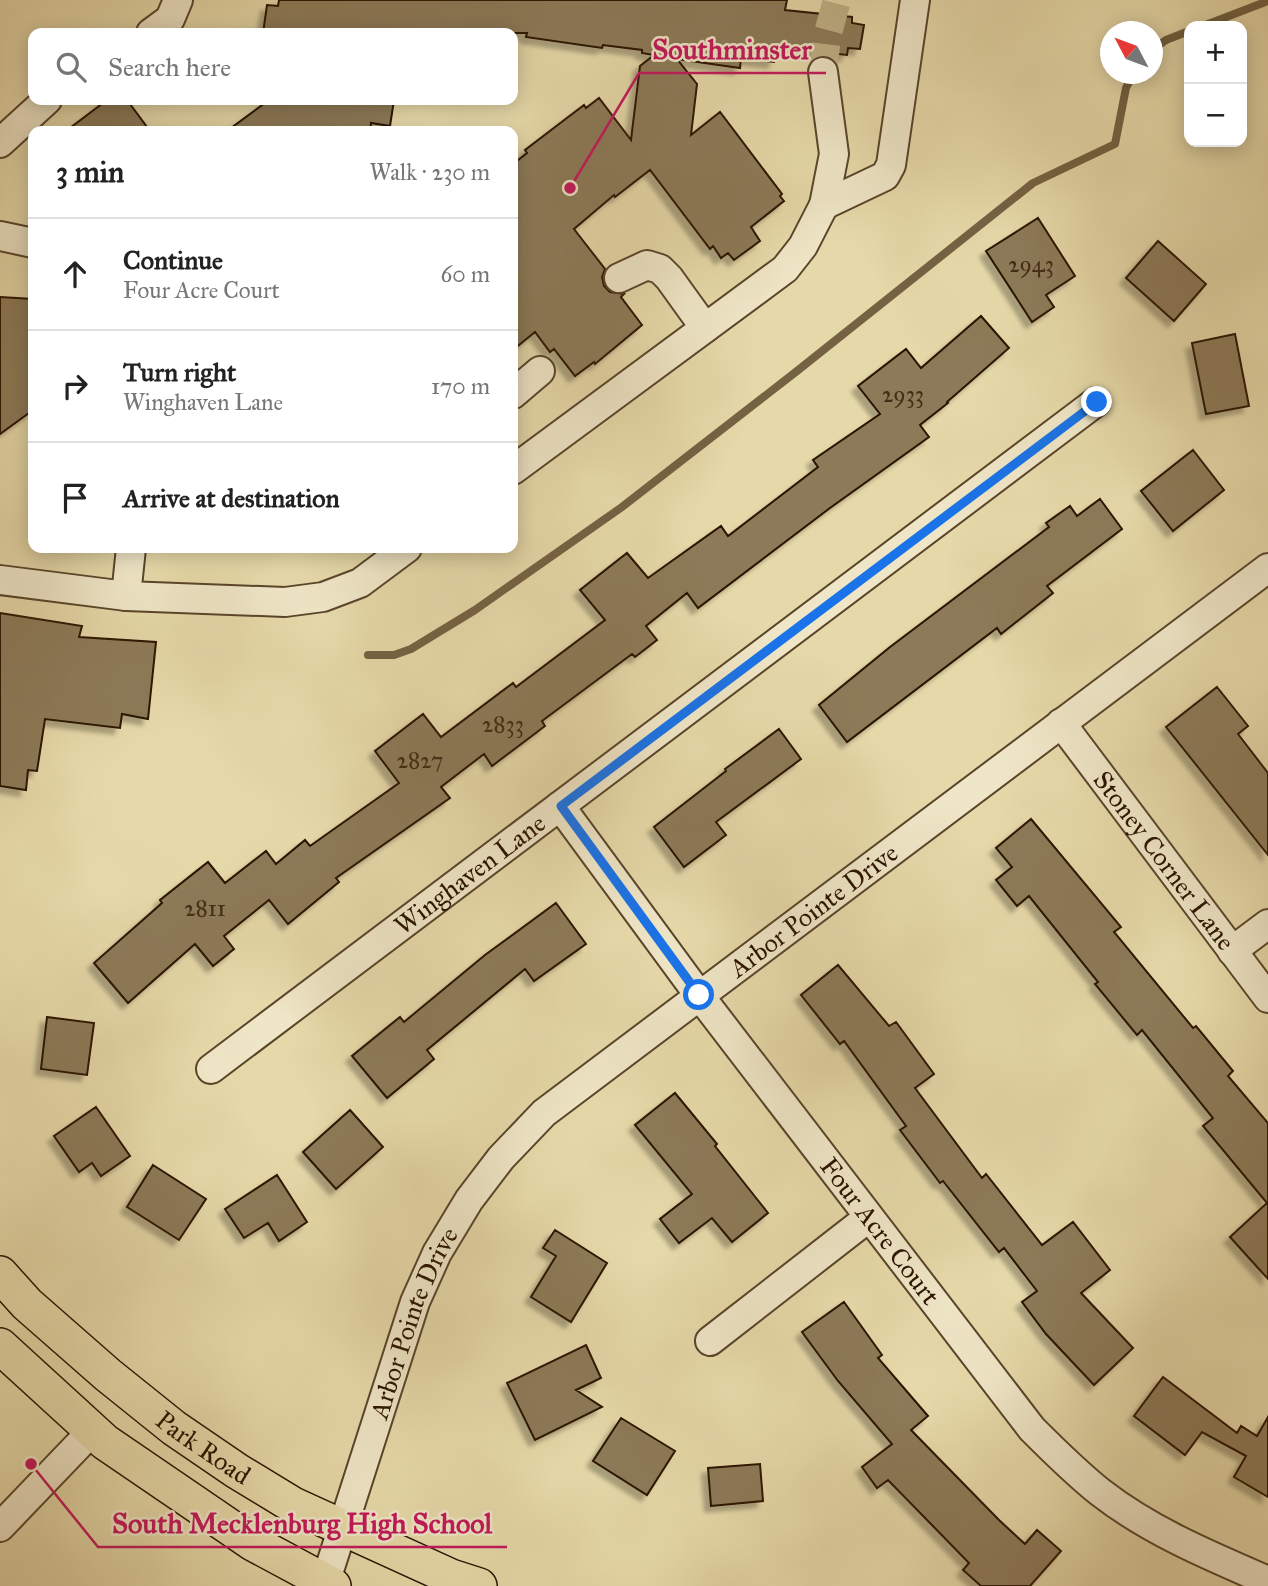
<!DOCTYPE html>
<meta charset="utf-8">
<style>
body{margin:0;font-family:"IM FELL Great Primer",serif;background:#f6f6f6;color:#222}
.controls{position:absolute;right:21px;top:21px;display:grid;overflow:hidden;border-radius:14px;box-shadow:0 4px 18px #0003}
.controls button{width:63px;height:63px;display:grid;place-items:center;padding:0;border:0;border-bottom:2px solid #e0e0e0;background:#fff;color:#222;font:35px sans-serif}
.compass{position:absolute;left:1100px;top:21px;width:63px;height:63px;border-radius:50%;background:#fff;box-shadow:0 4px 18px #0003;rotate:311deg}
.stop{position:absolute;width:21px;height:21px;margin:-16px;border:5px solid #1a73e8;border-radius:50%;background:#fff}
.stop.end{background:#1a73e8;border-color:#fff;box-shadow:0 2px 7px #0008}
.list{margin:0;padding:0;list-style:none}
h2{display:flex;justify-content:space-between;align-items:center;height:91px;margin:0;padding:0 28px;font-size:30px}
h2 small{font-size:23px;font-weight:400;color:#767676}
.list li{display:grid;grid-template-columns:46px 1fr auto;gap:21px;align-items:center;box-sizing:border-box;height:112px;padding:0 28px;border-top:2px solid #e0e0e0}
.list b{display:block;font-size:26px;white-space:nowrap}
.list p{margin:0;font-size:23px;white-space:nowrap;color:#767676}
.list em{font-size:23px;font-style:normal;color:#767676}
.icon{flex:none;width:38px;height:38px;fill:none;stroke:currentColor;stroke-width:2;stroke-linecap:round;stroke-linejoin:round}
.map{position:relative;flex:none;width:1268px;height:1586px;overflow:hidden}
.search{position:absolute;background:#fff;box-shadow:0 4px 18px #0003;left:28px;top:28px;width:490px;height:77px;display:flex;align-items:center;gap:18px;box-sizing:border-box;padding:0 24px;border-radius:14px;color:#767676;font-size:26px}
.panel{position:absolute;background:#fff;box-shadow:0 4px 18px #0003;left:28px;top:126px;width:490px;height:427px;border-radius:14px}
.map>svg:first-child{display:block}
</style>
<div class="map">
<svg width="1268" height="1586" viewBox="0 0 1268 1586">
<defs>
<filter id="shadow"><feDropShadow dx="-6" dy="6" stdDeviation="2" flood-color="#0004"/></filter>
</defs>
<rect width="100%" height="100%" fill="#e6d9a9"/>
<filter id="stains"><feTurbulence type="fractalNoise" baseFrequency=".00286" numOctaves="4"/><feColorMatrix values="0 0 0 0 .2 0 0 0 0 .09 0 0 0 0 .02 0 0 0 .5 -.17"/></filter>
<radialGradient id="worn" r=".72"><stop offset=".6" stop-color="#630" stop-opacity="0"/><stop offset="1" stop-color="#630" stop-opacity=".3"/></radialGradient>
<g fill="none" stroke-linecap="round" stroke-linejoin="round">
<!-- stream -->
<path stroke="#746243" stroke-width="8" d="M1203,26l65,-25
M1152,50l14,-10 23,-9
M368,655h26l17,-6 64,-39 147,-103 175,-136 236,-188 82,-39 11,-56 7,-14"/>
</g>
<!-- building -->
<path fill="#8c7a58" stroke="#2a1300" stroke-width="2" filter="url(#shadow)" d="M279,0h508l-2,10 67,7v6l12,2 -4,24 -12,-1 -1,7 -71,-8 -2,15 -33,-4 -1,10 -63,-9 20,25 -6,51 29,-23 62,82 -2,2 4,5 -33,26 9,14 -26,19 -6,-7 -7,5 -8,-12 -3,3 -60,-79 -35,27 -1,-2 -40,34 31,40 -3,8 2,9 6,6 14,2 -3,3 21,28 -47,39 -1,-2 -19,14 -21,-27 -4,3 -15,-20 -22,18v-186l14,-11 -2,-3 59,-45 2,3 13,-10 32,42 9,-74 14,-11 -12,-2v-3l-39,-5 -1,3 -76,-11 1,-4h-264l4,-28 11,1z
M107,100h20l23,31h-84z
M269,100h125l-4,26 -19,-3 -1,8h-143z
M1038,218l37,58 -29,19 8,12 -22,15 -46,-71z
M1158,241l48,43 -32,37 -48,-43z
M0,297l33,2v111l-33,24z
M981,316l28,32 -62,54 1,1 -28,22 9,12 -99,71 -132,100 -11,-15 -41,33 11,14 -22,17 -3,-3 -90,67 3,5 -53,40 -8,-12 -43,33 9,11 -114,80 3,4 -51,42 -19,-24 -45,36 10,13 -21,17 -18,-22 -67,59 -34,-40 68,-60 -2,-3 48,-38 17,21 41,-32 10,13 29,-24 5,6 89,-63 -24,-32 48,-37 18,23 72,-54 3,4 89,-67 -25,-30 47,-37 21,25 73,-52 7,10 90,-69 -5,-7 67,-46 -22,-28 48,-37 15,19z
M1235,334l14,72 -43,8 -14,-71z
M1193,450l31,40 -51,41 -32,-40z
M1100,499l22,30 -75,57 6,7 -52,41 -4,-6 -150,114 -28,-37 71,-58 159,-120 -3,-4 24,-17 7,10z
M0,613l82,13 -3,11 77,5 -8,77 -26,-5 -2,14 -75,-9 -8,52 -9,-1 -2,20 -26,-4z
M1217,687l31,39 -10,8 30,39v82l-102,-128z
M779,729l22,30 -85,63 10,13 -42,32 -30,-40 72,-56 -1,-2z
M1031,819l90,108 -7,5 79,96 3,-2 37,45 -5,5 40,47v156l-38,-42 37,-34 -64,-77 10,-8 -71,-88 -5,5 -42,-51 3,-2 -69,-86 -12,10 -21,-26 16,-13 -16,-19z
M556,903l30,41 -52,37 -9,-12 -98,81 7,9 -47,39 -35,-42 48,-39 4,5 81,-67z
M838,965l51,61 7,-4 38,52 -19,14 67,90 4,-4 56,71 31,-23 37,48 -29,23 52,55 -39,37 -48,-51 -24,-32 15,-11 -33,-43 -5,4 -56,-71 -3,2 -40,-53 6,-4 -62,-85 -4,3 -39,-49z
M47,1017l47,6 -7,52 -46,-6z
M675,1093l42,51 -2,2 53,67 -36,29 -20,-24 -33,25 -19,-24 32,-25 -57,-69z
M96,1107l34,49 -29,20 -9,-13 -13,9 -25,-36z
M350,1110l33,37 -47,42 -33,-37z
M153,1165l53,34 -27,41 -52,-33z
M277,1175l30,47 -28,19 -11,-18 -24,15 -19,-29z
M555,1230l52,33 -36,59 -40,-25 25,-41 -13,-8z
M844,1302l38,53 -4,3 50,58 -17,14 88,90 26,24 12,-14 24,21 -31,35h-49l-18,-16 6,-7 -81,-83 -11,8 -15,-21 30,-23 -54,-63 -36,-49z
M586,1345l15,33 -25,12 26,17 -67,33 -28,-57z
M1163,1377l74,56 4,-7 16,10 11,-19v80l-34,-20 12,-21 -44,-24 -17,23 -51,-39z
M621,1418l54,33 -28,44 -54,-34z
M760,1464l3,37 -52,5 -3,-38z"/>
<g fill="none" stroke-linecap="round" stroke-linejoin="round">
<!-- minor-tunnel -->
<path stroke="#c0b187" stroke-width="28" stroke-dasharray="28 14" stroke-linecap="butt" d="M823,72l4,-35 10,-37"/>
<defs>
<g id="minor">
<path d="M151,33l19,-14 8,-19"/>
<path d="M823,72l11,82 -10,51 61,-29 6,-11 24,-165"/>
<path d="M0,143l47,-43"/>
<path d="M0,236l33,7"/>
<path d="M619,278l28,-13 13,4 9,9 36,50"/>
<path d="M513,394l27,-23"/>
<path d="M513,470l272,-201 18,-23 21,-41"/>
<path d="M0,580l126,16 159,6 38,-5 37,-14 47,-35"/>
<path d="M126,596l5,-48"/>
<path id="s1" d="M1061,723l207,275"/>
<path id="s2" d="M560,806l139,189 333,434c22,22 44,44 68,63 50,39 110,64 168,89"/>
<path d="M1232,951l36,-27"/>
<path id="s3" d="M211,1069l885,-667"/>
<path d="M710,1341l158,-123"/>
<path d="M0,1527l92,-96"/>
<path id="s4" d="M324,1586l91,-284 22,-49 32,-53 32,-42 43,-45 724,-545"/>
</g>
<g id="major">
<path id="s5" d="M0,1274l27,30 81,71 66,53 63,43 56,34 158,72 28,9"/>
<path d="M0,1346l105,96 148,101 80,43"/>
</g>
</defs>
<!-- minor casing -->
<use href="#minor" stroke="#59442a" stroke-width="32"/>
<!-- major casing -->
<use href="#major" stroke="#2a1300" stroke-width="38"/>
<!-- minor -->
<use href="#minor" stroke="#efe6c7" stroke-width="28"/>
<!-- major -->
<use href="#major" stroke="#e6d9a9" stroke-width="35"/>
</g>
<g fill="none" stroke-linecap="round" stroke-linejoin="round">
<!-- route -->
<path stroke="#1a73e8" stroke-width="9" d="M699,995l-138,-189 536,-404"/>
</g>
<g text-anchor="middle" stroke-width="5" stroke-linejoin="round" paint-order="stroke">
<!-- number labels -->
<g font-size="23" fill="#422d16">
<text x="1031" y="272">2943</text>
<text x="903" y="402">2933</text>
<text x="503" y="732">2833</text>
<text x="420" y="768">2827</text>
<text x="205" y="916">2811</text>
</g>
<!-- street labels -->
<g font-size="26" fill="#2a1300" stroke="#efe6c7">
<text dy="9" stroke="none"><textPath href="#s1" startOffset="172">Stoney Corner Lane</textPath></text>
<text dy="9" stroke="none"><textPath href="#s3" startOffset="324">Winghaven Lane</textPath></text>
<text dy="9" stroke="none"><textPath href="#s4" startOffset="866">Arbor Pointe Drive</textPath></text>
<text dy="9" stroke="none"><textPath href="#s2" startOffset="532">Four Acre Court</textPath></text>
<text dy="9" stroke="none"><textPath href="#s4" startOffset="278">Arbor Pointe Drive</textPath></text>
<text dy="9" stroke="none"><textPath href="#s5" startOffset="268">Park Road</textPath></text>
</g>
</g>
<!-- callouts -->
<path fill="none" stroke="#c2185b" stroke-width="2.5" d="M570 188L639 73H826M31 1464L98 1547H507"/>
<g fill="#c2185b" stroke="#efe6c7" stroke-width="2.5">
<circle cx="570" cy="188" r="7"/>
<circle cx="31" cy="1464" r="7"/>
</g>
<g font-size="28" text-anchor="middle" font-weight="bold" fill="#c2185b" stroke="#efe6c7" stroke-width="5" stroke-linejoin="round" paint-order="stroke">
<text x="732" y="59">Southminster</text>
<text x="302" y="1533">South Mecklenburg High School</text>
</g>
<rect width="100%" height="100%" filter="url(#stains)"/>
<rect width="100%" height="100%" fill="url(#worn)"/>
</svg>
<div class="controls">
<button>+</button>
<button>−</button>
</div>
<svg class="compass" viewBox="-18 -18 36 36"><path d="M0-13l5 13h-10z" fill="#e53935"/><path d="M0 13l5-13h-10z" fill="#767676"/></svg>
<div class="stop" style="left:699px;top:995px"></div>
<div class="stop end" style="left:1097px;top:402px"></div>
<div class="search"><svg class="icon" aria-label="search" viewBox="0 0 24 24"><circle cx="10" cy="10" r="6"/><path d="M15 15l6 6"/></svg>Search here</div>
<section class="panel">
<h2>3 min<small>Walk · 230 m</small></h2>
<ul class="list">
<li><svg class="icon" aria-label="ahead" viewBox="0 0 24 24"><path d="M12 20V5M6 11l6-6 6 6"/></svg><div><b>Continue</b><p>Four Acre Court</p></div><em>60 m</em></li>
<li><svg class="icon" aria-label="right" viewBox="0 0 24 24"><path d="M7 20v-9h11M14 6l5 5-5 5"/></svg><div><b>Turn right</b><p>Winghaven Lane</p></div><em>170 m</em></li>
<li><svg class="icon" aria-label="arrive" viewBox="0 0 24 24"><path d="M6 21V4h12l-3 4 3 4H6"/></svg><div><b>Arrive at destination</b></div></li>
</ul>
</section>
</div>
